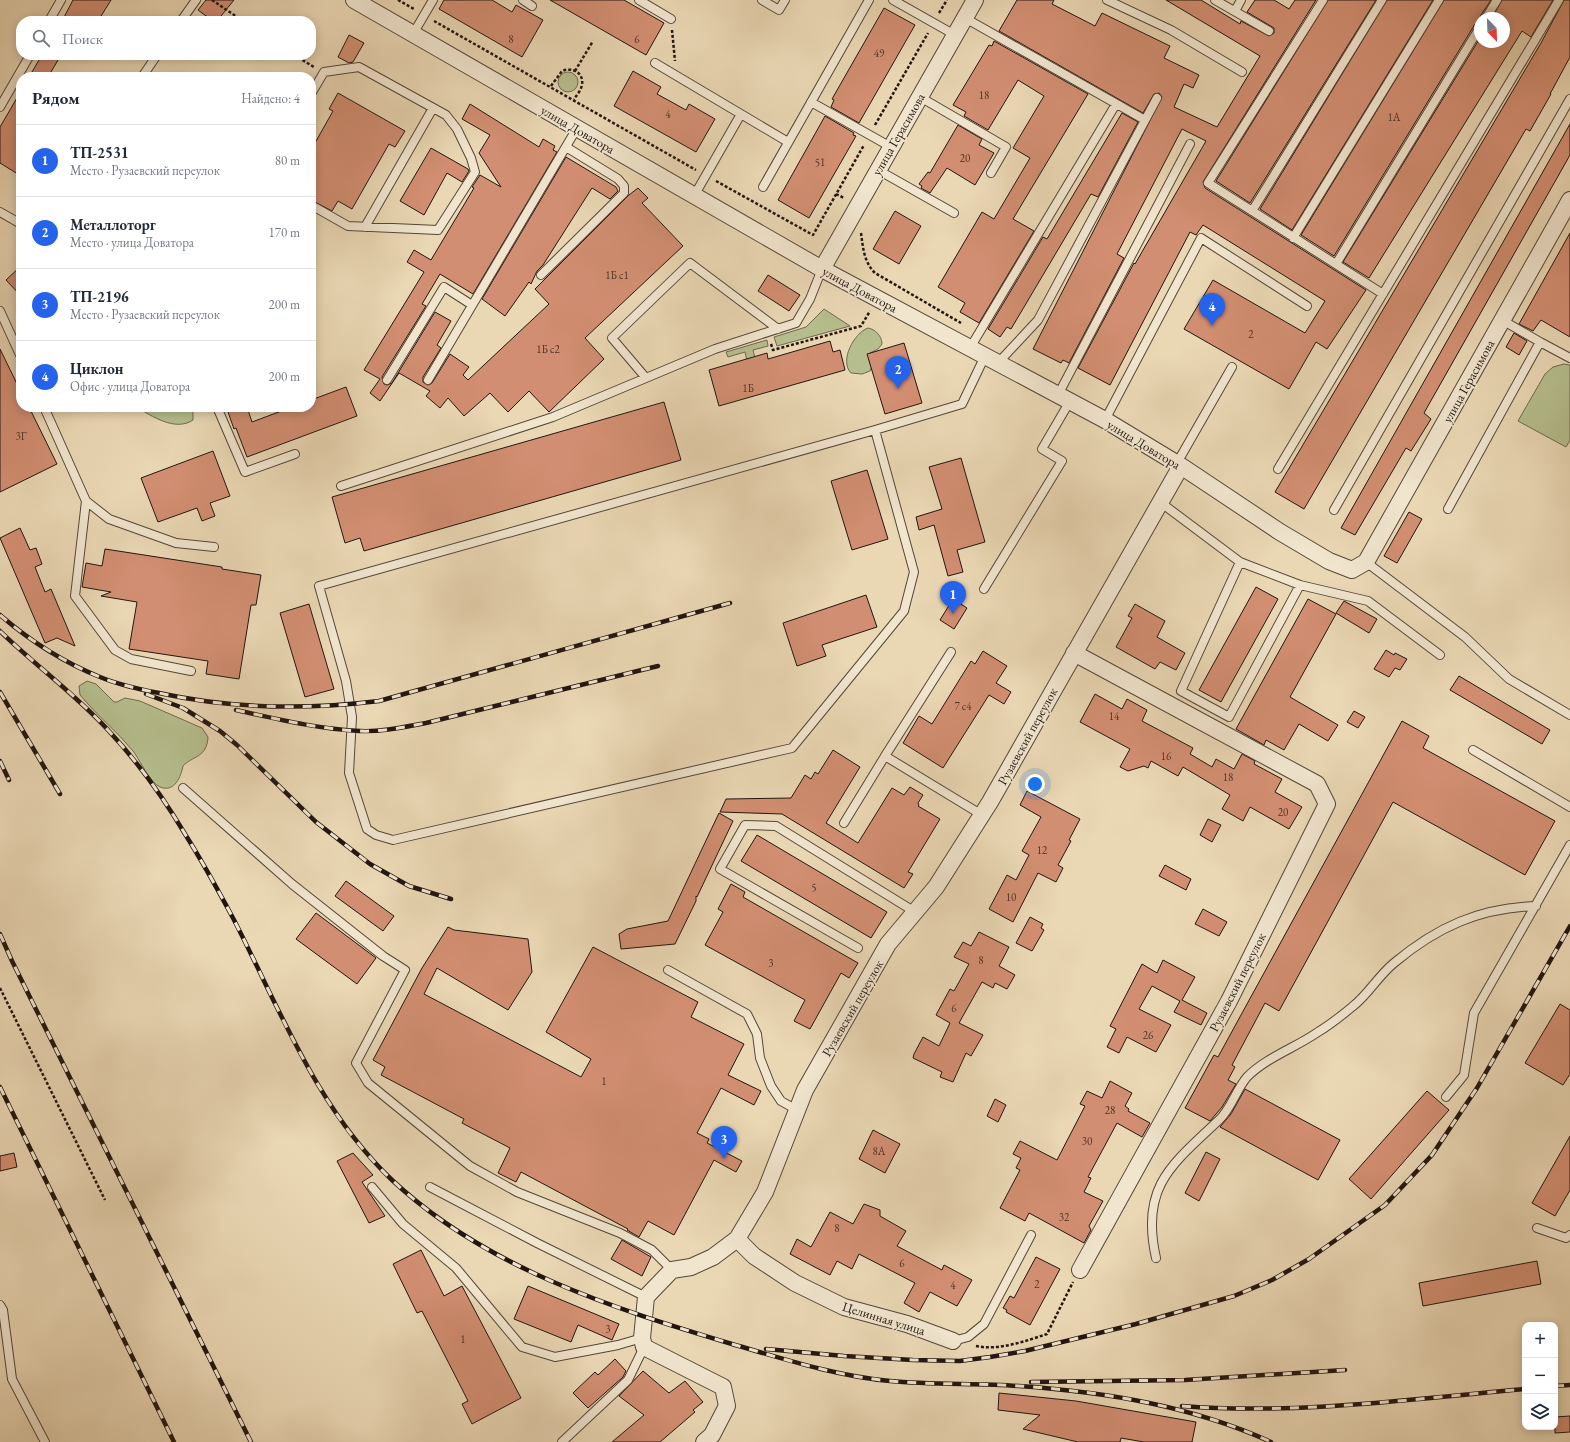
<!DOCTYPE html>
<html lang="ru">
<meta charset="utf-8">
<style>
body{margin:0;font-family:"EB Garamond",serif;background:#f6f6f7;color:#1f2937}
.controls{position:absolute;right:12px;bottom:12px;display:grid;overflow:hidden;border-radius:8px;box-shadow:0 2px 10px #0003}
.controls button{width:36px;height:36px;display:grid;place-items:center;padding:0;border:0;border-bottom:1px solid #e0e1e3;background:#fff;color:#1f2937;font:20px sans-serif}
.compass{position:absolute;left:1474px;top:12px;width:36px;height:36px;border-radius:50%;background:#fff;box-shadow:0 2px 10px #0003;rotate:157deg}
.you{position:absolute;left:1035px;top:784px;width:14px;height:14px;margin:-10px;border:3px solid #fff;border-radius:50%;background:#1a73e8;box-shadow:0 0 0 6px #1a73e833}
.badge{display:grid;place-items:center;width:26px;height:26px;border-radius:50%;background:#2563eb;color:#fff;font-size:13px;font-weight:700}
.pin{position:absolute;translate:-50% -33px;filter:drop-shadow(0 1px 2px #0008)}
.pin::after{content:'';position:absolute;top:21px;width:14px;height:12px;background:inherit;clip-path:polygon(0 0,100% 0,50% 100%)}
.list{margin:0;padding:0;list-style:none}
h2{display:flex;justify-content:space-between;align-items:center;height:52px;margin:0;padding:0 16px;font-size:17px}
h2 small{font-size:13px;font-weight:400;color:#747a83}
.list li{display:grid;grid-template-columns:26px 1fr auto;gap:12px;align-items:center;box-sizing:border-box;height:72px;padding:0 16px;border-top:1px solid #e0e1e3}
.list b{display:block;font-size:15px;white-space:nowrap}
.list p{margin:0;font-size:13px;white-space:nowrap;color:#747a83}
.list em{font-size:13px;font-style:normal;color:#747a83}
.icon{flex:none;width:22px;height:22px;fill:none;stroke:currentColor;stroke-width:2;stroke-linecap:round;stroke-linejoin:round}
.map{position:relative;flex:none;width:1570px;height:1442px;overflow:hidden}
.search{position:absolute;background:#fff;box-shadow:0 2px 10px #0003;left:16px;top:16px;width:300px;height:44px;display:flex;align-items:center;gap:10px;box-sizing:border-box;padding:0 14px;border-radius:16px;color:#747a83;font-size:15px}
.panel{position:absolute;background:#fff;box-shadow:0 2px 10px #0003;left:16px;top:72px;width:300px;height:340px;border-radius:16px}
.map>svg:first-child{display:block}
</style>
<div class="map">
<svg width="1570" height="1442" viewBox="0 0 1570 1442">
<rect width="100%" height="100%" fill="#ead7b4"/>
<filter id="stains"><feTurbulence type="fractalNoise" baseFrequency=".005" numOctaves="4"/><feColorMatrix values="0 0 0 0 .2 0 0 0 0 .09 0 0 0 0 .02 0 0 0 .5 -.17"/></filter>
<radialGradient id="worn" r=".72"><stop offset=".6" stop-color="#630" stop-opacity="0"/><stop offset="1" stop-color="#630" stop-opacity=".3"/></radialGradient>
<!-- green -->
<path fill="#b6be8e" stroke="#6c6a4f" d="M558 82a10 10 0 1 1 20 0a10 10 0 1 1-20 0Z
M824,309l26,17 -73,20 -3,-9 32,-10z
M868,328c7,1 14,8 14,16l-4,5 -8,4 2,13 -2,5 -8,3 -11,-1c-12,-12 3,-40 17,-45z
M767,340l1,6 -15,4 2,8 -8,3 -2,-9 -17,5 -2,-5z
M1564,364l6,1v75l-4,7 -48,-26 27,-47 8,-7z
M136,407h55l2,6v7c-18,12 -41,-4 -57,-13z
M87,681l9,3 18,18h3l8,-4 15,3 62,27 6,9c-1,21 -16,19 -25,29 -2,10 -8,27 -23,21 -10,-4 -20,-27 -27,-36 -16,-20 -37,-36 -53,-56l-1,-9z"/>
<!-- building -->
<path fill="#d28e72" stroke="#221510" d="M73,0h38l-13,21h-36z
M206,0h28l-17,21h-4l-15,-11z
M444,0h48l20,12 4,-7 27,15 -21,37 -83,-48z
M550,0h74l40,23 -18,32z
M1017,0h37l-2,4 43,22 7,-13 68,33 -6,12 35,17 -6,13 -9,-4 -10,23 43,20 43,-71 -94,-56h35l39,24 1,-3 28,15 5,-3v-5l-27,-16 8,-12h19l15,9 6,-9h21l-113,182 2,6 161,102 -39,59 -11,-7 -27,47 -105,-60 29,-49 92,53 20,-32 -122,-76 -7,10 -6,-3 -80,153 -32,-17 56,-105 1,1 71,-123 -24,-12 -65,125 7,4 -55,105 -6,-3 -2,3 -28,-14 129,-252 -3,-4 -5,1 -11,19 -144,-82z
M1328,0h48l-126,203 -34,-22z
M1387,0h46l-141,230 -32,-21z
M1444,0h47l-10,15 -1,7 -5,2 -141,232 -33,-21z
M1502,0h51l-22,37 -9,-6 -153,247 -26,-16 137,-224v4h24v-24h-12z
M1564,0h6v57l-20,37h1l-21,37 -4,-2 -222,380 -29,-17 266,-449z
M884,8l31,17 -56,98 -28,-16 3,-7 -2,-1z
M349,35l15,8 -11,19 -4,1 -11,-6z
M994,41l94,53 -75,125 21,12 -55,92 -19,-11 5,-9 -27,-16 44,-75 12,7 36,-61 -17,-10 31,-52 -26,-16 -30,50 -24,-14 2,-4 -13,-7 36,-60 3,1z
M42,55h19l-13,22h-19z
M633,71l28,16 -4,7 29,16 3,-6 26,15 -19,33 -82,-46z
M21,91v85l-21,-13v-36z
M338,93l67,38 -10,16 -6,-3 -37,65 -14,-8 -6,10 -21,-11v-50l22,-39 -4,-2z
M470,104l69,43 4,-8 12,7 -2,4 4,2 -84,142 -33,-20 -18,30 4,2 -44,71 2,7 3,1 5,-2 43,-71 16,9 -14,24 4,3 -18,29v5l5,3 4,-2 18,-29 19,13 -6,8 5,5 81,-76 -14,-15 94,-94 9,-7 10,10 -6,5 41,43 -98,92 19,21 -55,53 -20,-21 -21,21 -18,-19 -26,23 -16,-18 -8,10 -14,-12 4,-5 -31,-18 -19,28 -10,-8 10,-14 -16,-9 60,-98 -17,-10 7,-12 17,10 43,-72 -2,-1 8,-12 21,12 -22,-34 11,-18 -28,-16z
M1122,113l16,9 -40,75 -7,-3 -80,135 -4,-2 -7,10 -12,-8 55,-92 4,2z
M825,116l29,17 -1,2 3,1 -47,82 -31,-18z
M1570,124v31l-146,258 7,6 -20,32 -5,-3 -51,87 -14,-7z
M958,125l24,14 -3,6 15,8 -19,32 -28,-17 -17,25 -9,-5 1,-2 -3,-2 9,-12 2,1z
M431,148l37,21 1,2 -7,11 -15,-9 -23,42 -24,-14z
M566,157l50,30 2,4 -8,8 -18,-11 -49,77 -6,6 -6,13 -2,-2 -24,34 -23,-17z
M895,211l26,15 -22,38 -26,-15z
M1570,233v104l-29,-17 -8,11 -14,-7z
M21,266v30l-15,-16z
M768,275l32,20 -11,16 -31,-20z
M1514,333l13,8 -8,14 -13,-8z
M830,341l3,11 7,-2 5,20 -126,36 -10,-36 58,-17 1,6z
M904,343l18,60 -37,11 -18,-60z
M0,349l21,43v15h8l28,57 -57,28z
M346,387l11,29 -110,41 -11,-29 -2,1 -6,-17 12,-4 1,2 6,-3 5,15 40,-15h19v-7z
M664,402l17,58 -317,91 -4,-13 -15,5 -13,-46z
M213,451l17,45 -20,7 5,13 -13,5 -5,-13 -39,14 -17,-44z
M961,458l24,84 -28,8 6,22 -15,4 -14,-51 -15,5 -3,-13 26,-8 -13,-42z
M867,470l21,69 -36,11 -21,-69z
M1409,512l13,7 -25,44 -13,-7z
M20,528l10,22 6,-2 6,16 -7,3 10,25 6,-3 24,57 -18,-8 -12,5 -45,-105z
M105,549l117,18v2l39,6 -5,30h-5l-12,74 -33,-5 2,-13 -79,-12 8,-47 -36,-6 10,-4 -29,-5 4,-24 16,3z
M1256,587l22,12 -57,103 -22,-12z
M866,595l11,32 -55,18 4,11 -29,10 -14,-43z
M953,599l14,9 -13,21 -14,-9z
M1308,599l28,15 -46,83 48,28 -10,16 -29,-17 -15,26 -18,-10 -2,5 -28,-16z
M1344,601l33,18 -8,14 -33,-20z
M309,604l25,85 -29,8 -25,-84z
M1135,604l30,17 -8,16 28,16 -9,17 -16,-8 -5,7 -39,-22 16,-29 -4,-2z
M1386,650l8,5 1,-2 12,6 -7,11 -5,-2 -6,9 -15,-8z
M983,651l24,15 -11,17 15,9 -7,12 -15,-9 -46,73 -40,-25 16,-27 13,8 39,-63 4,3z
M1459,676l91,54 -8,14 -92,-54z
M1095,694l27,15 5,-10 20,11 -5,11 51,27 -3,6 22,13 4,-8 18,10 8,-15 13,7 -1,3 28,15 -7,13 27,15 -13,22 -39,-22 -7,14 -21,-12 8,-14 -47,-28 -5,9 -27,-15 -3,7 -4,-2 -16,5 -8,-4 10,-18 -50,-27z
M1354,711l11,6 -7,11 -11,-6z
M1402,721l27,15 -6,12 132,73 -30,54 -132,-73 -114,209 -14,-8 -33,62 3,2 -7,13 8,4 -14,23 -12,14 -25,-13 29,-53 4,2z
M833,750l27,17 -34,56 32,20 34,-55 12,7 6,-8 13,8 -5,8 1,2 -1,1 22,13 -32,53 5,2 -9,14 -122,-74 -62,-2 6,-13 65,-1 14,-23 6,4 4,-7 3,2z
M1027,791l53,28 -11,21 2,1 -13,24 5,3 -7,14 -18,-9 -25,49 -24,-13 18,-34 9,5 13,-25 -7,-4 19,-34 -21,-12z
M719,813l14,8 -36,76 -1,-1v5l-21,43 -54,5 -2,-15 8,-5 41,-8z
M1208,819l13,6 -9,17 -12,-7z
M757,835l130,77 -16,26 -130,-77z
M1165,865l26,14 -5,11 -27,-14z
M346,881l48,35 -11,15 -48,-35z
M731,884l14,8 -2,5 115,66 -9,15 -8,-5 -31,56 -16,-8 11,-21 -100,-55 18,-33 -5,-3z
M1203,909l24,13 -8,14 -24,-12z
M316,913l60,45 -19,26 -61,-45z
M1030,917l13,7 -2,4 3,2 -12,21 -16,-8z
M448,927l6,3 74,9 4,33 -24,38 -71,-42 -13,26 157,83 10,-18 -45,-27 47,-85 105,55 -7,15 53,27 -16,31 33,16 -7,14 -33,-17 -24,45 12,6 -2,4 35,18 -6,11 -22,-12 -40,75 -26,-14 -9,16 -12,-7 1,-1 -107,-57 -5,10 -18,-9 12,-25 -48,-25 2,-4 -83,-44 4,-8 -12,-7 49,-92z
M979,932l30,15 -10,19 16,9 -8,14 -12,-6 -2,5 -11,-6 -23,41 24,12 -12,21 -5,-3 -13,29 -13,-5 2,-5 -29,-14 1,-4 9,-17 16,9 11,-23 -14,-8 14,-26 4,2 15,-27 -15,-7 9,-15 8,4z
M1163,960l32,17 -13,23 25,13 -6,12 -27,-13 6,-11 -28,-15 -13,23 32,16 -15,27 -29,-15 -8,16 -12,-6 9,-18 -6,-3 32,-62 15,9z
M1560,1004l10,6v64l-7,11 -38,-22z
M1110,1081l22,12 -7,13 4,3 -1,2 22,12 -8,14 -25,-14 -29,54 3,1 -7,14 19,9 -14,25 2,4 -7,13 -53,-29 -2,-1 -4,8 -25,-13 20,-38 -4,-2 5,-10 -8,-4 7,-13 37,19 28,-54 -5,-2 7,-13 15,7z
M1245,1089l95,51 -22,40 -98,-53 11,-13z
M1427,1091l22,19 -78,89 -22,-20z
M995,1099l11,6 -8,17 -11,-6z
M873,1130l27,14 -15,29 -26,-14z
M1570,1136v54l-15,26 -23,-13z
M1206,1152l14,7 -21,42 -14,-8z
M14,1153l3,14 -17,4v-15z
M353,1153l20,22 -11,7 23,34 -16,7 -32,-62z
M864,1204l16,6v6l26,15 -9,15 45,24 2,-5 28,15 -15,26 -27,-14 -11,20 -15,-9 11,-20 -56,-29 -7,15 -15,-8 -7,14 -40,-21 7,-15 14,8 19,-35 23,12z
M622,1240l29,17 -9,19 -31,-17z
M421,1250l23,46 18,-10 59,112 -49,26 -10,-20 6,-3 -6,-12 -40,-78 -5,2 -24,-49z
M1036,1257l24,12 -30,56 -24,-13 1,-2 -4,-2 7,-12 4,2z
M1537,1261l4,23 -118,22 -4,-23z
M528,1286l91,38 -7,16 -34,-15 -7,17 -57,-23z
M615,1359l11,12 -3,6 -35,31 -15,-15 22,-21 3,3z
M643,1371l26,22 16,-12 18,21 -10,8 2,2 -35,30h-48l32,-27 -25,-19z
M999,1393l77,8 120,21 -4,20h-48l-23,-4 -1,4h-42l-55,-13 17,-14 -42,-5z
M1570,1416v16l-15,1v-16z"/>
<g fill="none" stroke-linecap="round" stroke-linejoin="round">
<defs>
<path id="lane" d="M523,0l9,6
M639,0l32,19
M762,0l17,10 6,-10
M893,0l62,35
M1107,0l64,30 71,42
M1215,0l54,31
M1323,0l-115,183 175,111
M1235,11l6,-11
M965,18l180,102
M1486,18l11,-18
M49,21l12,-21
M181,21l15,-21
M413,34l20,-34
M655,63l133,79
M142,77l15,-22
M311,94l13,-22 35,-5 87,48 11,14 14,29 4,14 -37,58 -90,-4 -37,-21
M920,97l86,50 -15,26
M811,102l80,45
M0,107l30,-52
M878,170l76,43
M763,187l106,-187
M694,196l47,-82
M1252,211l130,-211
M0,212l21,12
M365,227l68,-119
M1293,238l146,-238
M1336,264l144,-237
M541,275l83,-82v-7l-6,-7 -52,-32
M0,311l21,46
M1540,342l30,16
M970,348l146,-244
M998,363l40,-43 119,-222
M646,378l-34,-40 78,-75 88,66
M387,380l57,-93 28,18
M428,380l149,-252
M1058,395l132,-251
M44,407l42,94 -11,95 40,54 16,9 60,12
M217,407l28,65 50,-18
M1105,420l96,-182 106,68
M875,430l-556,156 27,95 6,36 -3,56 18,56 9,6 17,5 399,-92 112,-137 10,-39 -39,-142 87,-26 23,-48
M1177,463l55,-96
M1278,469l281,-469
M341,486l212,-69 162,-68 81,-26 14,-24 12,-30
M86,501l23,18 67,24 38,4
M1160,502l80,60 -59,129 48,26 71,-132 68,16 72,54
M1448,509l92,-167 -38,-22
M1334,510l236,-411
M1240,562l60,23
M1366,562l99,75 44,42 61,36
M984,589l78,-128 -20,-12 28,-48
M951,652l-66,104 97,59
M1473,750l97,57
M183,788l109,96 91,72 22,14 -49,93 12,20 102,83 47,26 103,41 32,17 20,20
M844,823l41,-67
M858,948l-138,-79 25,-44 31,1 139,86
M668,970l79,44 10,20 3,24 11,28 10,15 16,9
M1446,1097l18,-22 10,-62 96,-168
M372,1187l31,37 53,44 66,79 33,10 63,-12 24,-7
M430,1187l107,56 109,54
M1537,1228l29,10 4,-3
M1156,1258c-16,-71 15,-93 63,-138 12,-11 17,-30 28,-43 20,-20 48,-29 71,-45 12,-7 23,-16 34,-25 16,-12 26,-31 42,-44 43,-36 85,-55 142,-57
M0,1305l3,5 9,69 33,63
M953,1341l15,-4 16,-13 47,-89
M562,1442l66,-62 16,-33"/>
<path id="street" d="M354,0l468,269 283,151 76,46 99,66 49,29 23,9 14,-8 204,-362
M822,269l153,-269
M1074,653l243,131 10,20 -98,197 -149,269
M737,1239l17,17 41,27 49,24 63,17 46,17
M704,1442l8,-7 15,-29 -4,-19 -79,-40 -2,-9 4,-41 26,-27 19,-3 22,-10 24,-18 28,-47 40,-102 83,-146 48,-57 54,-85 191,-336"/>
</defs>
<!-- lane casing -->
<use href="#lane" stroke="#544639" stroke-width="10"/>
<!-- street casing -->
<use href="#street" stroke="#544639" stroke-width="18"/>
<!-- path -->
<path stroke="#221510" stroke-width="2.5" stroke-dasharray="3 2" stroke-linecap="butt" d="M212,0l31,21
M398,0l16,9
M939,13l8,-13
M434,21l262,149
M672,30l3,31
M294,55l20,12
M575,71l18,-30
M551,86l11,-15c10,-4 22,1 20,14 -1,5 -5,10 -8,14
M875,125l53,-92
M716,181l97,54 51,-90
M836,194l8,4
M861,233c2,15 3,29 14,40l86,50
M771,344l2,6 88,-24 9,-15
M0,988l105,212
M976,1346c22,5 50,-5 71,-12l26,-52"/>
<!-- lane -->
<use href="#lane" stroke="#f1e5ce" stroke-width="8"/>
<!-- street -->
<use href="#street" stroke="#f1e5ce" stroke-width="16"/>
<defs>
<path id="rail" d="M0,615c29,25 65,48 100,62 19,8 39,12 59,16 73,16 146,17 220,8l351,-98
M0,631c35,34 75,63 108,99 29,31 55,67 77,104 17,27 33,56 48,84 47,91 84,191 159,262 94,88 220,128 340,164 52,15 104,32 158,37 43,4 86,2 129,5 87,6 173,20 252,56
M0,692l60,102
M146,694l37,14 37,23 17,14 79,77 54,42 39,22 42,13
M236,710c41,9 82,19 124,21 22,1 44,-4 66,-8l232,-57
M0,761l9,19
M0,934l12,27 239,481
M0,1087l174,355
M766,1349l78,7 69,4 47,1 30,-4 35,-6 111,-27 98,-28 38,-16 37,-21 76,-54 47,-50 45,-67 93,-162
M1031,1382l154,-2 160,-10
M1555,1386l15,-1
M1182,1406c114,9 229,-7 343,-17"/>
</defs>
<!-- rail casing -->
<use href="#rail" stroke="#221510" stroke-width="4.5"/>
<!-- rail -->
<use href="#rail" stroke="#f1e5ce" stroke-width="3" stroke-dasharray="9" stroke-linecap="butt"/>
</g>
<g text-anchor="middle" stroke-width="3" stroke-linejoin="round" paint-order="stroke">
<!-- number labels -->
<g font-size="11" fill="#4e3328">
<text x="511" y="43">8</text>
<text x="637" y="43">6</text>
<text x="879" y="57">49</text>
<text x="984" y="99">18</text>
<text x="668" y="118">4</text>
<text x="1394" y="121">1А</text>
<text x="965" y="162">20</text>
<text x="820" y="166">51</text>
<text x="617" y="279">1Б с1</text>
<text x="1251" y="338">2</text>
<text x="548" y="353">1Б с2</text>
<text x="748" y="392">1Б</text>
<text x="21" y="440">3Г</text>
<text x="963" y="710">7 с4</text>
<text x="1114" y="720">14</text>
<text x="1166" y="760">16</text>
<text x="1228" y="781">18</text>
<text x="1283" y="816">20</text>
<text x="1042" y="854">12</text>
<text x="814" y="891">5</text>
<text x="1011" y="901">10</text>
<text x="981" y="964">8</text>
<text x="771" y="967">3</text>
<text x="954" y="1012">6</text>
<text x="1148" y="1039">26</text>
<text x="604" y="1085">1</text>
<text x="1110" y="1114">28</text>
<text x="1087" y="1145">30</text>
<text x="879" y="1155">8А</text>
<text x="1064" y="1221">32</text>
<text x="837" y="1232">8</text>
<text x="902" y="1267">6</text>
<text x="1037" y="1288">2</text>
<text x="953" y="1289">4</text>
<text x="608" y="1333">3</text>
<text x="463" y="1343">1</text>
</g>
<!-- street labels -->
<g font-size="13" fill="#221510" stroke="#f1e5ce">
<text transform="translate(578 129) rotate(30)" y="5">улица Доватора</text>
<text transform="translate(898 134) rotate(-60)" y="5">улица Герасимова</text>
<text transform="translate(860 289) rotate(28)" y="5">улица Доватора</text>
<text transform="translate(1468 381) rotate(-61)" y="5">улица Герасимова</text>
<text transform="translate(1144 444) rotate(31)" y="5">улица Доватора</text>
<text transform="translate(1027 736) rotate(-61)" y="5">Рузаевский переулок</text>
<text transform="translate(1237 982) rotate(-63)" y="5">Рузаевский переулок</text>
<text transform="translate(852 1008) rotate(-60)" y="5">Рузаевский переулок</text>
<text transform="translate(884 1318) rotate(17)" y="5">Целинная улица</text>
</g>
</g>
<rect width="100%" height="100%" filter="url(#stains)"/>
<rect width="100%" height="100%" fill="url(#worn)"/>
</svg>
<div class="controls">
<button>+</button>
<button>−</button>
<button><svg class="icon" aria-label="layers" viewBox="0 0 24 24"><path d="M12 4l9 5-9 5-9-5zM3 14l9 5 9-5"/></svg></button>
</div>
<svg class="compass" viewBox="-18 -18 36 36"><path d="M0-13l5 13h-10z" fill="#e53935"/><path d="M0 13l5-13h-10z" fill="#747a83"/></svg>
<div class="you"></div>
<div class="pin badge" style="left:953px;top:614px">1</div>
<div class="pin badge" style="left:898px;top:389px">2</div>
<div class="pin badge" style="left:724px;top:1159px">3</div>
<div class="pin badge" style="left:1212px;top:326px">4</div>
<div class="search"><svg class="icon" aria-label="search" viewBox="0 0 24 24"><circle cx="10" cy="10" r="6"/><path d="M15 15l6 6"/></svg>Поиск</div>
<section class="panel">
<h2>Рядом<small>Найдено: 4</small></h2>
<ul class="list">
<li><span class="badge">1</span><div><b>ТП-2531</b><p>Место · Рузаевский переулок</p></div><em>80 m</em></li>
<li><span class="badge">2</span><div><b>Металлоторг</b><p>Место · улица Доватора</p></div><em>170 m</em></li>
<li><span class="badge">3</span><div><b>ТП-2196</b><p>Место · Рузаевский переулок</p></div><em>200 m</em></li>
<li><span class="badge">4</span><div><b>Циклон</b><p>Офис · улица Доватора</p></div><em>200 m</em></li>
</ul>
</section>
</div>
